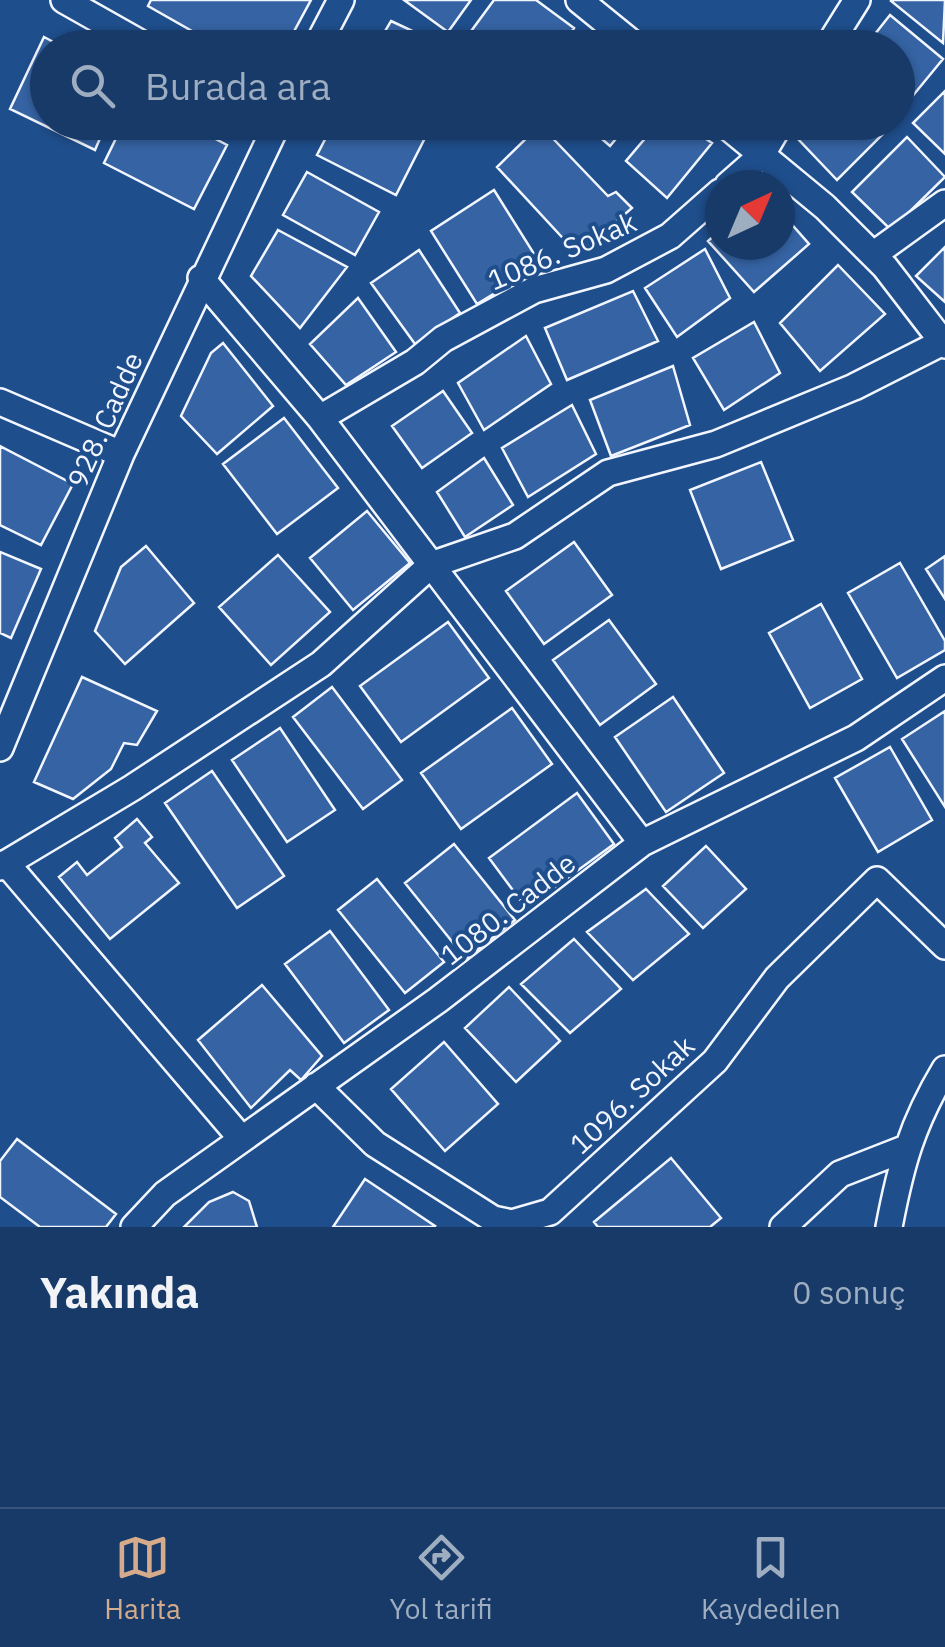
<!DOCTYPE html>
<html lang="tr">
<meta charset="utf-8">
<style>
body{margin:0;font-family:"IBM Plex Sans",sans-serif;background:#244571;color:#f1f3f6}
.compass{position:absolute;left:705px;top:170px;width:90px;height:90px;border-radius:50%;background:#173a69;box-shadow:0 2px 8px #0004;rotate:44deg}
.list{margin:0;padding:0;list-style:none}
h2{display:flex;justify-content:space-between;align-items:center;height:130px;margin:0;padding:0 40px;font-size:42px}
h2 small{font-size:32px;font-weight:400;color:#9eadc0}
.icon{flex:none;width:55px;height:55px;fill:none;stroke:currentColor;stroke-width:2;stroke-linecap:round;stroke-linejoin:round}
.map{position:relative;flex:none;width:945px;height:1227px;overflow:hidden}
.search{position:absolute;background:#173a69;box-shadow:0 2px 8px #0004;left:30px;right:30px;top:30px;height:110px;display:flex;align-items:center;gap:25px;box-sizing:border-box;padding:0 35px;border-radius:55px;color:#9eadc0;font-size:38px}
.sheet{height:280px;background:#173a69}
nav{display:flex;justify-content:space-around;align-items:center;box-sizing:border-box;height:140px;border-top:2px solid #36547d;background:#173a69;font-size:28px;color:#9eadc0}
nav a{display:grid;justify-items:center;gap:5px}
nav .on{color:#d6ab8b}
.map>svg:first-child{display:block}
</style>
<div class="map">
<svg width="945" height="1227" viewBox="0 0 945 1227">
<rect width="100%" height="100%" fill="#1f4e8c"/>
<!-- building -->
<path fill="#3563a3" stroke="#f2f6ff" stroke-width="2.5" d="M151,0h160l-26,48h-63l-74,-42z
M404,0h67l-23,32z
M494,0h42l38,28 -13,20h-81l-14,-10z
M945,0l-2,43 -52,-42 1,-1z
M890,15l53,44 -37,45 -8,-7v-49h-34z
M391,21l26,12 19,15h-61z
M44,37l21,11h-17v74h59l-12,28 -85,-41z
M945,91v63l-32,-31z
M124,122h59l44,23 -33,64 -90,-46z
M334,122h75l19,10 -32,63 -79,-40z
M582,122h48l-20,24z
M659,122h22l31,21 -45,55 -41,-37z
M815,122h73l3,4 -54,54 -39,-41z
M540,125l68,71 8,-4 16,16 -45,39 -15,1 -75,-81z
M907,137l38,40 -54,53 -39,-38z
M307,172l72,40 -24,43 -72,-40z
M494,190l47,75 -64,39 -46,-73z
M780,211l29,33 -55,48 -46,-51 12,-11v15h60z
M278,230l69,37 -47,61 -49,-52z
M945,247v55l-29,-26z
M705,249l25,49 -53,39 -32,-49z
M419,250l41,63 -45,31 -44,-61z
M838,265l47,49 -65,57 -40,-48z
M633,291l25,50 -91,39 -22,-52z
M358,298l38,54 -50,33 -36,-41z
M754,322l26,51 -56,37 -31,-52z
M526,336l25,48 -67,46 -26,-47z
M223,343l50,63 -56,48 -36,-38 30,-63z
M673,366l17,59 -79,31 -21,-56z
M443,391l29,42 -50,35 -30,-42z
M572,405l24,49 -68,43 -26,-49z
M284,418l54,70 -61,46 -54,-70z
M0,446l73,38 -32,61 -41,-20z
M484,458l29,47 -48,32 -28,-45z
M761,462l32,78 -72,29 -31,-79z
M367,511l43,52 -57,47 -43,-52z
M574,542l38,53 -68,49 -38,-53z
M146,546l48,57 -69,61 -30,-33 26,-64z
M0,552l41,17 -30,69 -11,-5z
M278,555l52,57 -59,53 -52,-58z
M945,556v43l-19,-30z
M900,563l45,78v9l-48,28 -49,-85z
M821,604l41,75 -52,29 -41,-75z
M609,620l47,64 -56,41 -47,-65z
M448,622l41,56 -88,64 -41,-56z
M82,677l75,34 -20,34 -13,-2 -13,26 -38,30 -39,-17z
M332,687l70,93 -39,29 -70,-92z
M673,697l51,76 -58,39 -51,-75z
M512,708l40,56 -91,65 -40,-56z
M945,711v96l-43,-68z
M280,728l55,82 -48,32 -55,-82z
M890,747l42,73 -54,32 -43,-74z
M212,771l72,105 -47,32 -72,-105z
M577,793l37,51 -88,64 -37,-50z
M137,819l15,18 -7,6 34,40 -69,56 -51,-62 18,-15 10,13 35,-28 -7,-9z
M454,844l61,76 -49,39 -61,-76z
M706,846l40,43 -43,39 -40,-42z
M377,879l67,83 -39,31 -67,-83z
M646,889l43,45 -56,46 -46,-48z
M330,931l59,79 -45,33 -59,-79z
M574,939l47,50 -51,44 -49,-49z
M262,985l60,71 -21,24 -11,-10 -39,38 -53,-68z
M509,987l51,54 -44,41 -51,-54z
M444,1042l54,62 -53,47 -54,-62z
M17,1139l99,75 -10,13h-66l-40,-30v-36z
M671,1158l50,60 -11,9h-112l-4,-5z
M365,1179l70,47 -1,1h-101z
M233,1192l16,9 8,26h-73l25,-25z"/>
<g fill="none" stroke-linecap="round" stroke-linejoin="round">
<defs>
<path id="minor" d="M64,0l85,48
M579,0l59,48
M316,48l25,-48
M827,48l30,-48
M722,122l103,85 60,60 60,78
M728,185l33,-29 20,-34
M873,255l72,-52
M201,278l119,140 322,425
M0,402l121,52
M320,418l95,-56 28,-23 91,-49 72,-20 64,-34 50,-44
M0,748l121,-294 157,-332
M6,863l234,274
M0,867l132,-79 189,-124 110,-99 84,-29 93,-63 108,-29 138,-57 87,-44
M316,1086l59,58 118,75 19,4 38,-11 165,-151 62,-83 100,-98 68,66
M134,1227l31,-33 273,-194 204,-157 214,-105 89,-60
M783,1227l57,-53 64,-25
M889,1227c12,-63 23,-103 56,-158"/>
</defs>
<!-- minor casing -->
<use href="#minor" stroke="#f2f6ff" stroke-width="30"/>
<!-- minor -->
<use href="#minor" stroke="#1f4e8c" stroke-width="25"/>
</g>
<g text-anchor="middle" stroke-width="8" stroke-linejoin="round" paint-order="stroke">
<!-- street labels -->
<g font-size="28" fill="#f2f6ff" stroke="#1f4e8c">
<text transform="translate(562 251) rotate(-23)" y="10">1086. Sokak</text>
<text transform="translate(105 420) rotate(-66)" y="10">928. Cadde</text>
<text transform="translate(508 909) rotate(-38)" y="10">1080. Cadde</text>
<text transform="translate(632 1095) rotate(-43)" y="10">1096. Sokak</text>
</g>
</g>
</svg>
<svg class="compass" viewBox="-18 -18 36 36"><path d="M0-13l5 13h-10z" fill="#e53935"/><path d="M0 13l5-13h-10z" fill="#9eadc0"/></svg>
<div class="search"><svg class="icon" aria-label="search" viewBox="0 0 24 24"><circle cx="10" cy="10" r="6"/><path d="M15 15l6 6"/></svg>Burada ara</div>
</div>
<section class="sheet">
<h2>Yakında<small>0 sonuç</small></h2>
<ul class="list">
</ul>
</section>
<nav>
<a class="on"><svg class="icon" aria-label="map" viewBox="0 0 24 24"><path d="M3 6l6-2 6 2 6-2v14l-6 2-6-2-6 2zM9 4v14M15 6v14"/></svg>Harita</a>
<a><svg class="icon" aria-label="directions" viewBox="0 0 24 24"><path d="M12 3l9 9-9 9-9-9zM9 14v-3h6M13 9l2 2-2 2"/></svg>Yol tarifi</a>
<a><svg class="icon" aria-label="saved" viewBox="0 0 24 24"><path d="M7 4h10v16l-5-4-5 4z"/></svg>Kaydedilen</a>
</nav>
